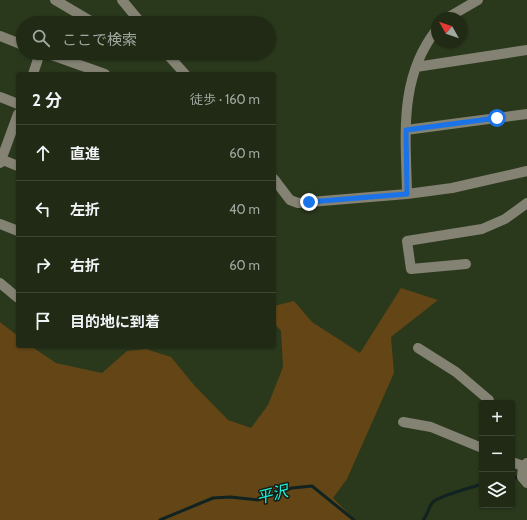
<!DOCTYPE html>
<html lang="ja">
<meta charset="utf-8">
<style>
body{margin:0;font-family:Cabin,"Noto Sans JP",sans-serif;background:#28321e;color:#f1f3f6}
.controls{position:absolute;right:12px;bottom:12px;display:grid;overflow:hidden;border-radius:4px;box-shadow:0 1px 3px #0004}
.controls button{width:36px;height:36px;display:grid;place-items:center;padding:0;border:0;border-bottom:1px solid #3d4634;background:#202a15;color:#f1f3f6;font:20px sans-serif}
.compass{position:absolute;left:431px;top:12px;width:36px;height:36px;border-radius:50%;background:#202a15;box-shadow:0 1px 3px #0004;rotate:310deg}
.stop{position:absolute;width:12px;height:12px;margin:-9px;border:3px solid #1a73e8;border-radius:50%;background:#fff}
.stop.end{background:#1a73e8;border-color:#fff;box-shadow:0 1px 4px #0008}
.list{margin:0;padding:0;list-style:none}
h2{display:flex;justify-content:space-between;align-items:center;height:52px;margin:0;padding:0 16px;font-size:17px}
h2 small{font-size:13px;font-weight:400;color:#a2a7a0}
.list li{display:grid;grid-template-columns:26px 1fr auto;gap:12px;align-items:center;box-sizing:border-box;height:56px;padding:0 16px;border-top:1px solid #3d4634}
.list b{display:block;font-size:15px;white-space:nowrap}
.list em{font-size:13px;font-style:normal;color:#a2a7a0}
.icon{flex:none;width:22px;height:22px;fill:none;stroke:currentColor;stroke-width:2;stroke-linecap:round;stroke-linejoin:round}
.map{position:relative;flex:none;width:527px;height:520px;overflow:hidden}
.search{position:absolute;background:#202a15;box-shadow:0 1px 3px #0004;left:16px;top:16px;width:260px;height:44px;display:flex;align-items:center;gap:10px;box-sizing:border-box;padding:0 14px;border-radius:22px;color:#a2a7a0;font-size:15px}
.panel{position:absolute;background:#202a15;box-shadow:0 1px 3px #0004;left:16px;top:72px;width:260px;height:276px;border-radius:4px}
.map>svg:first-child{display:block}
</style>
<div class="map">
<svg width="527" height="520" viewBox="0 0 527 520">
<rect width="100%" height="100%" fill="#2a381c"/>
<!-- green -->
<path fill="#634516" d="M401,288l37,12 -47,37 3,36 -47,106 -14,19 22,22h-355v-198l18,14v10h13l25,17 46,10 25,-22 19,-2 25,8 23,28 34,35 23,8 17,-23 15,-38 -2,-36 -7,-8v-17l20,-5 18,21 48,31z"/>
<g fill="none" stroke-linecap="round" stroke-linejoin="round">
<!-- stream -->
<path stroke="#112321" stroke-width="3" d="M512,476l8,3
M160,520l53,-22 17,-1 28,3 34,-12 20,-2 42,34
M423,520c5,-5 5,-12 9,-17 5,-7 39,-15 50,-19"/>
<!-- minor -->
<path stroke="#838273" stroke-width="10" d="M55,0l39,23
M122,0l19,23
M447,18l31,-18
M0,36l23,9
M46,53l59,21
M166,53l19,21
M416,67l111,-17
M33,74l7,-21
M0,97l18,7
M406,130l121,-16
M0,159l18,7
M0,163l18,-49
M274,179l16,21 8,3 109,-9 45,-6 75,-17
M407,194c-1,-58 -9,-116 30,-165
M0,224l18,7
M466,264l-55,5 -4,-28 75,-12 23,-10 22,-16
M0,283l18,15
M418,348l38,24 33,28v3
M403,422l28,5 51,21
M512,462l11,4
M527,463l-4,3 -1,11 5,6"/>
</g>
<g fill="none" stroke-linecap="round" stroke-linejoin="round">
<!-- route -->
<path stroke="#1a73e8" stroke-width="5" d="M309,202l98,-8 -1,-64 91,-12"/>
</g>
<g text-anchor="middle" stroke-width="3" stroke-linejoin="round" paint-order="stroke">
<!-- water labels -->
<g font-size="16" font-style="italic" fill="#1cf0e1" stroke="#161d11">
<text transform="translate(272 494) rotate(-14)" y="6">平沢</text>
</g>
</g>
</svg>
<div class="controls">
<button>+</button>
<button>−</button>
<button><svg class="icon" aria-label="layers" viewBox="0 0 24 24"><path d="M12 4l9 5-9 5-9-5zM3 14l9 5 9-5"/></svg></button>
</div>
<svg class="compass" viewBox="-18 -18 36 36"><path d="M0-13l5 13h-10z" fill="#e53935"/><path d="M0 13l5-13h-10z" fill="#a2a7a0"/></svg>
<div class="stop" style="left:497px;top:118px"></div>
<div class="stop end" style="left:309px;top:202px"></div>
<div class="search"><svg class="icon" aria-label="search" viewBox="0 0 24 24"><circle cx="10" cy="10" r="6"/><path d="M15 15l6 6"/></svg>ここで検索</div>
<section class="panel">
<h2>2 分<small>徒歩 · 160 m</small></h2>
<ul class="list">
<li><svg class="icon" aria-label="ahead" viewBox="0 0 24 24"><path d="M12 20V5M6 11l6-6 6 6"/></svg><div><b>直進</b></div><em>60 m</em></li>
<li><svg class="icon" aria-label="left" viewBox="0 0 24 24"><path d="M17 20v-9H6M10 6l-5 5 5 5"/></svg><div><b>左折</b></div><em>40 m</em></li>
<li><svg class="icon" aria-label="right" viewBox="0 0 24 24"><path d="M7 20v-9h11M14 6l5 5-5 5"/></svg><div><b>右折</b></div><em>60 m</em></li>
<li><svg class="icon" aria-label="arrive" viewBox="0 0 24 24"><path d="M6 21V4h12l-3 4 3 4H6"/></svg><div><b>目的地に到着</b></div></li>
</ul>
</section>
</div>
